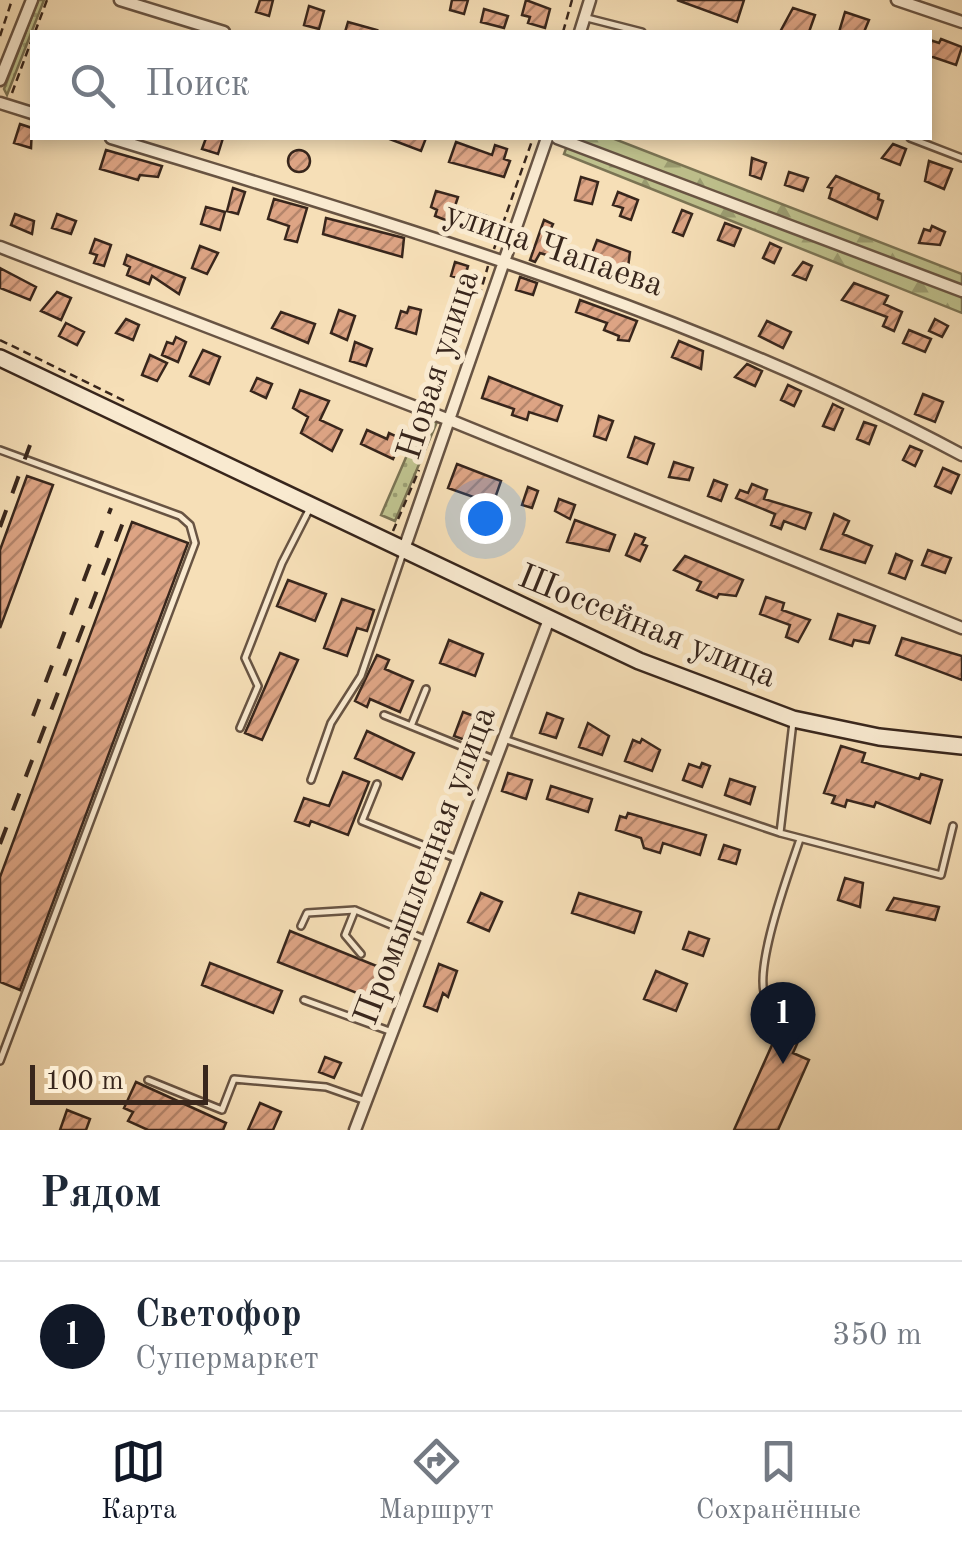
<!DOCTYPE html>
<html lang="ru">
<head>
<meta charset="utf-8">
<style>
	:root { --surface:#fff; --page:#f6f6f7; --text:#1f2937; --muted:#747a83; --line:#e0e1e3; --accent:#111827 }
	body { margin:0; font-family:"Old Standard TT",serif; background:var(--page); color:var(--text) }
	.scale { position:absolute; left:30px; bottom:25px; width:178px; box-sizing:border-box; padding-left:10px; border:5px solid #38261c; border-top:0; font-size:28px; line-height:35px; white-space:nowrap; color:#38261c; -webkit-text-stroke:8px #f9ead0; paint-order:stroke }
	.you { position:absolute; left:485px; top:518px; width:35px; height:35px; margin:-25px; border:8px solid #fff; border-radius:50%; background:#1a73e8; box-shadow:0 0 0 15px #1a73e833 }
	.badge { display:grid; place-items:center; width:65px; height:65px; border-radius:50%; background:var(--accent); color:#fff; font-size:32px; font-weight:700 }
	.pin { position:absolute; translate:-50% -82px; filter:drop-shadow(0 2px 5px #0008) }
	.pin::after { content:''; position:absolute; top:52px; width:35px; height:30px; background:inherit; clip-path:polygon(0 0,100% 0,50% 100%) }
	.list { margin:0; padding:0; list-style:none }
	h2 { display:flex; justify-content:space-between; align-items:center; height:130px; margin:0; padding:0 40px; font-size:42px }
	h2 small { font-size:32px; font-weight:400; color:var(--muted) }
	.list li { display:grid; grid-template-columns:65px 1fr auto; gap:30px; align-items:center; box-sizing:border-box; height:150px; padding:0 40px; border-top:2px solid var(--line) }
	.list b { display:block; font-size:38px; white-space:nowrap }
	.list p { margin:0; font-size:32px; white-space:nowrap; color:var(--muted) }
	.list em { font-size:32px; font-style:normal; color:var(--muted) }
	.icon { flex:none; width:55px; height:55px; fill:none; stroke:currentColor; stroke-width:2; stroke-linecap:round; stroke-linejoin:round }
	.map { position:relative; flex:none; width:962px; height:1130px; overflow:hidden }
	.search { position:absolute; background:var(--surface); box-shadow:0 5px 15px #0003; left:30px; right:30px; top:30px; height:110px; display:flex; align-items:center; gap:25px; box-sizing:border-box; padding:0 35px; border-radius:0px; color:var(--muted); font-size:38px }
	.sheet { height:280px; background:var(--surface) }
	nav { display:flex; justify-content:space-around; align-items:center; box-sizing:border-box; height:140px; border-top:2px solid var(--line); background:var(--surface); font-size:28px; color:var(--muted) }
	nav a { display:grid; justify-items:center; gap:5px }
	nav .on { color:var(--accent) }
	.map>svg:first-child { display:block }
	.grass { fill:url(#grass-dots); stroke:#7b7454; stroke-width:2.5 }
	.forest { fill:url(#forest-firs); stroke:#7b7454; stroke-width:2.5 }
	.building { fill:url(#building-hatch); stroke:#38261c; stroke-width:2.5 }
	.lines { fill:none; stroke-linecap:round; stroke-linejoin:round }
	.lane-casing { stroke:#685443; stroke-width:10 }
	.street-casing { stroke:#685443; stroke-width:15 }
	.secondary-casing { stroke:#38261c; stroke-width:20 }
	.path { stroke:#38261c; stroke-width:2.5; stroke-dasharray:8 5; stroke-linecap:butt }
	.lane { stroke:#f9ead0; stroke-width:5 }
	.street { stroke:#f9ead0; stroke-width:10 }
	.secondary { stroke:#f9ead0; stroke-width:15 }
	.rail { stroke:#38261c; stroke-width:4; stroke-dasharray:18 18; stroke-linecap:butt }
	.labels { text-anchor:middle; dominant-baseline:central; stroke-width:10; stroke-linejoin:round; paint-order:stroke }
	.street-label { font-size:35px; fill:#38261c; stroke:#f9ead0 }
</style>
</head>
<body>
<div class="map">
<svg width="962" height="1130" viewBox="0 0 962 1130">
	<defs>
		<pattern id="grass-dots" width="8" height="8" patternUnits="userSpaceOnUse" patternTransform="scale(2.5)"><rect width="8" height="8" fill="#bec18d"/><path d="M2 2h.1M6 6h.1" fill="none" stroke="#9b9d72" stroke-width="1.8" stroke-linecap="round"/></pattern>
		<pattern id="forest-firs" width="22" height="20" patternUnits="userSpaceOnUse" patternTransform="scale(2.5)"><rect width="22" height="20" fill="#bec18d"/><path d="M5 1l3.5 6h-7zM16 11l3.5 6h-7z" fill="#9b9d72"/></pattern>
		<pattern id="building-hatch" width="6" height="6" patternUnits="userSpaceOnUse" patternTransform="scale(2.5)"><rect width="6" height="6" fill="#dda484"/><path d="M-1 1l2-2M0 6l6-6M5 7l2-2" fill="none" stroke="#b4856b"/></pattern>
	</defs>
	<rect width="100%" height="100%" fill="#f6dfb7"/>
	<filter id="stains"><feTurbulence type="fractalNoise" baseFrequency=".002" numOctaves="4"/><feColorMatrix values="0 0 0 0 .2 0 0 0 0 .09 0 0 0 0 .02 0 0 0 .5 -.17"/></filter>
	<radialGradient id="worn" r=".72"><stop offset=".6" stop-color="#630" stop-opacity="0"/><stop offset="1" stop-color="#630" stop-opacity=".3"/></radialGradient>
	<path class="grass" d="M38 0H44L7 95 4 89Z
		M424 416 437 422 395 521 381 515Z"/>
	<path class="forest" d="M570 138H612L962 274V313L564 154Z"/>
	<path class="building" d="M260 0H273L269 16 256 12Z
		M452 0H468L464 14 450 10Z
		M526 0 550 9 545 28 528 23 530 17 522 15Z
		M677 0H744L737 22Z
		M309 6 324 11 319 29 304 25Z
		M793 8 815 15 809 32H780Z
		M484 9 508 16 504 28 481 22Z
		M845 12 869 20 864 32H839Z
		M348 22 377 30 376 32H345Z
		M941 39 962 47 956 65 930 56V40L939 43Z
		M20 124 32 128 31 148 14 143Z
		M206 138H223L218 154 202 149Z
		M387 138H426L421 151Z
		M456 142 492 155 495 145 507 149 504 159 510 161 504 177 449 162Z
		M893 144 906 149 900 165 882 158Z
		M106 150 162 166 158 177 140 175 138 180 100 169Z
		M288 161a11 11 0 1 1 22 0a11 11 0 1 1-22 0Z
		M752 158 766 163 761 179 750 175Z
		M929 161 952 169 944 189 925 181Z
		M789 172 808 178 803 191 785 185Z
		M836 176 879 194 878 199 883 201 877 219 829 198 832 188 828 187Z
		M581 177 598 182 592 204 575 200Z
		M233 188 245 192 238 214 227 211Z
		M436 191 458 197 455 206 487 216 482 234 435 216 437 210 431 207Z
		M618 192 638 200 631 220 620 216 623 208 613 205Z
		M274 199 307 208 297 242 285 239 289 226 268 219Z
		M206 207 225 212 220 230 201 224Z
		M682 210 692 214 683 236 673 232Z
		M15 214 34 221 32 234 11 225Z
		M57 214 76 221 71 234 52 228Z
		M326 218 404 238 402 257 323 234Z
		M544 220 553 224 545 241 554 244 550 256 540 253 535 262 530 260Z
		M725 223 741 229 734 246 718 240Z
		M932 226 945 232 940 245 919 243 924 229 930 231Z
		M95 239 111 245 104 266 94 263 97 255 90 253Z
		M597 240 630 252 627 275 589 261Z
		M770 243 781 248 774 263 763 258Z
		M200 246 218 253 207 274 192 268Z
		M127 255 185 278 179 294 152 276 149 284 127 275 130 267 124 264Z
		M455 262 468 266 464 280 451 276Z
		M803 262 812 266 806 280 793 275Z
		M0 268 36 287 30 300 0 288Z
		M520 277 537 283 533 295 516 290Z
		M854 283 888 296 884 304 902 312 894 331 883 326 887 317 842 300Z
		M57 292 71 298 61 320 41 311Z
		M580 300 637 321 629 341 618 340 619 336 604 330 607 323 576 312Z
		M409 307 421 310 416 334 396 328 401 311 407 313Z
		M339 310 355 316 347 340 331 333Z
		M281 312 315 324 308 343 272 328Z
		M126 319 139 325 133 340 116 333Z
		M935 319 948 326 942 337 929 331Z
		M767 321 791 332 783 348 759 336Z
		M66 323 84 332 77 345 59 336Z
		M909 330 931 339 925 352 903 343Z
		M176 337 186 342 178 362 162 355 167 342 173 344Z
		M679 341 703 351 701 369 672 357Z
		M355 342 372 349 366 366 350 361Z
		M203 350 220 357 209 384 190 376Z
		M150 355 167 363 157 381 142 375Z
		M747 364 762 371 755 386 735 377Z
		M489 377 562 406 557 421 529 412 527 420 512 415 514 409 482 398Z
		M257 378 272 384 266 398 251 391Z
		M788 385 801 391 794 406 781 400Z
		M300 390 329 401 320 420 342 430 332 451 301 433 308 417 293 408Z
		M923 394 943 402 935 422 915 414Z
		M833 404 843 409 834 430 823 426Z
		M599 416 613 421 606 440 594 436Z
		M864 422 876 426 869 444 857 439Z
		M367 430 387 439 389 433 402 439 393 459 361 444Z
		M635 437 654 444 647 464 628 457Z
		M910 446 922 451 915 466 903 460Z
		M674 462 693 468 689 480 669 477Z
		M457 464 501 481 493 504 448 488Z
		M943 468 959 475 951 493 935 486Z
		M27 476 53 485 0 628V550Z
		M714 480 727 485 721 501 708 496Z
		M752 484 767 490 764 499 811 513 805 529 784 521 781 529 771 525 775 514 736 498 740 490 748 493Z
		M528 487 538 491 532 508 522 505Z
		M559 499 575 505 570 519 555 511Z
		M834 514 849 521 843 534 872 546 865 563 821 549Z
		M575 520 615 535 609 551 567 542Z
		M132 522 188 543 20 990 0 982V877Z
		M635 534 645 538 642 544 647 546 640 561 626 555Z
		M928 550 951 558 945 573 922 565Z
		M896 554 912 561 905 579 889 573Z
		M685 556 743 580 736 596 719 594 717 598 697 590 701 582 674 570Z
		M288 580 326 594 315 621 277 606Z
		M766 597 784 603 782 610 810 620 798 642 786 637 790 625 760 614Z
		M342 599 374 610 367 631 357 628 347 656 324 648Z
		M838 614 875 626 869 643 854 640 852 646 830 639Z
		M902 638 962 656V680L896 655Z
		M449 640 483 654 475 676 440 663Z
		M280 653 298 660 262 740 245 733Z
		M377 655 389 660 385 669 413 681 400 712 370 699 367 707 355 701Z
		M463 712 474 716 465 740 454 736Z
		M547 713 563 719 556 738 540 733Z
		M588 723 609 736 602 755 579 747Z
		M367 731 414 753 402 779 355 758Z
		M642 739 660 750 652 771 625 761 633 740 640 743Z
		M841 746 865 753 862 762 919 779 921 774 942 780 930 823 876 802 874 807 847 800 845 807 832 803 835 796 824 793Z
		M702 763 710 766 702 787 683 780 689 764 700 768Z
		M343 772 369 782 348 835 311 821 309 826 295 821 304 798 329 806Z
		M508 773 532 780 526 799 502 791Z
		M730 779 755 787 750 804 725 795Z
		M551 786 592 799 588 812 547 799Z
		M628 813 706 835 700 855 663 843 660 853 644 848 641 838 616 830 620 816 626 818Z
		M724 845 740 850 736 864 719 859Z
		M845 878 863 883 860 907 838 900Z
		M481 893 502 902 489 931 468 922Z
		M579 893 641 912 634 933 572 913Z
		M894 898 939 907 935 920 887 910Z
		M290 931 384 969 372 999 278 962Z
		M689 932 709 939 703 956 683 949Z
		M210 963 282 991 273 1013 202 985Z
		M439 964 457 971 448 997 443 993 437 1011 424 1006Z
		M656 971 687 984 676 1011 644 999Z
		M787 1031 800 1037 793 1053 809 1060 778 1130H734L776 1036 783 1040Z
		M325 1057 341 1063 334 1078 319 1072Z
		M136 1082 226 1123 223 1130H148L128 1121 133 1112 124 1108Z
		M260 1103 281 1112 273 1130H248Z
		M67 1110 90 1119 86 1130H60Z"/>
	<g class="lines">
		<g class="lane-casing">
			<path id="lane" d="M587 18 642 32
				M910 138 962 158
				M0 450 180 516 190 525 195 543 0 1061
				M384 715 493 759
				M793 722 780 833 941 875 953 826
				M411 726 426 689
				M240 728 258 686 245 658 282 563 310 508
				M504 739 780 833
				M311 780 331 723 361 676 403 553
				M377 784 362 821 455 858
				M355 910 345 935 361 954
				M301 926 307 913 355 910 427 940
				M304 1000 392 1032
				M787 1013C781 1009 771 1005 767 1000 750 975 791 867 800 839
				M148 1080 222 1110 234 1079 326 1087 366 1101"/>
		</g>
		<g class="street-casing">
			<path id="street" d="M120 0 224 32
				M897 0 962 22
				M580 32 590 0
				M0 80 32 0
				M0 103 32 113
				M111 138C401 227 693 311 962 455
				M557 138 962 291
				M0 247 452 421 962 628
				M403 552 547 138
				M355 1130 548 622"/>
		</g>
		<g class="secondary-casing">
			<path id="secondary" d="M0 358 639 661 793 719 879 737 962 746"/>
		</g>
		<path class="path" d="M35 32 47 0
			M563 32 572 0
			M0 36 12 0
			M12 93 32 39
			M494 249 533 138
			M479 297 488 266
			M0 340 125 401
			M393 531 419 470"/>
		<use href="#lane" class="lane"/>
		<use href="#street" class="street"/>
		<use href="#secondary" class="secondary"/>
		<path class="rail" d="M0 527 30 445
			M33 716 111 508
			M0 844 127 512"/>
	</g>
	<g class="labels">
		<g class="street-label">
			<text transform="translate(554 250) rotate(19)">улица Чапаева</text>
			<text transform="translate(439 365) rotate(-72)">Новая улица</text>
			<text transform="translate(647 627) rotate(22)">Шоссейная улица</text>
			<text transform="translate(426 866) rotate(-69)">Промышленная улица</text>
		</g>
	</g>
	<rect width="100%" height="100%" filter="url(#stains)"/>
	<rect width="100%" height="100%" fill="url(#worn)"/>
</svg>
<div class="scale">100 m</div>
<div class="you"></div>
<div class="pin badge" style="left:783px;top:1064px">1</div>
<div class="search"><svg class="icon" aria-label="search" viewBox="0 0 24 24"><circle cx="10" cy="10" r="6"/><path d="M15 15l6 6"/></svg>Поиск</div>
</div>
<section class="sheet">
<h2>Рядом<small></small></h2>
<ul class="list">
<li><span class="badge">1</span><div><b>Светофор</b><p>Супермаркет</p></div><em>350 m</em></li>
</ul>
</section>
<nav>
<a class="on"><svg class="icon" aria-label="map" viewBox="0 0 24 24"><path d="M3 6l6-2 6 2 6-2v14l-6 2-6-2-6 2zM9 4v14M15 6v14"/></svg>Карта</a>
<a><svg class="icon" aria-label="directions" viewBox="0 0 24 24"><path d="M12 3l9 9-9 9-9-9zM9 14v-3h6M13 9l2 2-2 2"/></svg>Маршрут</a>
<a><svg class="icon" aria-label="saved" viewBox="0 0 24 24"><path d="M7 4h10v16l-5-4-5 4z"/></svg>Сохранённые</a>
</nav>
</body>
</html>
